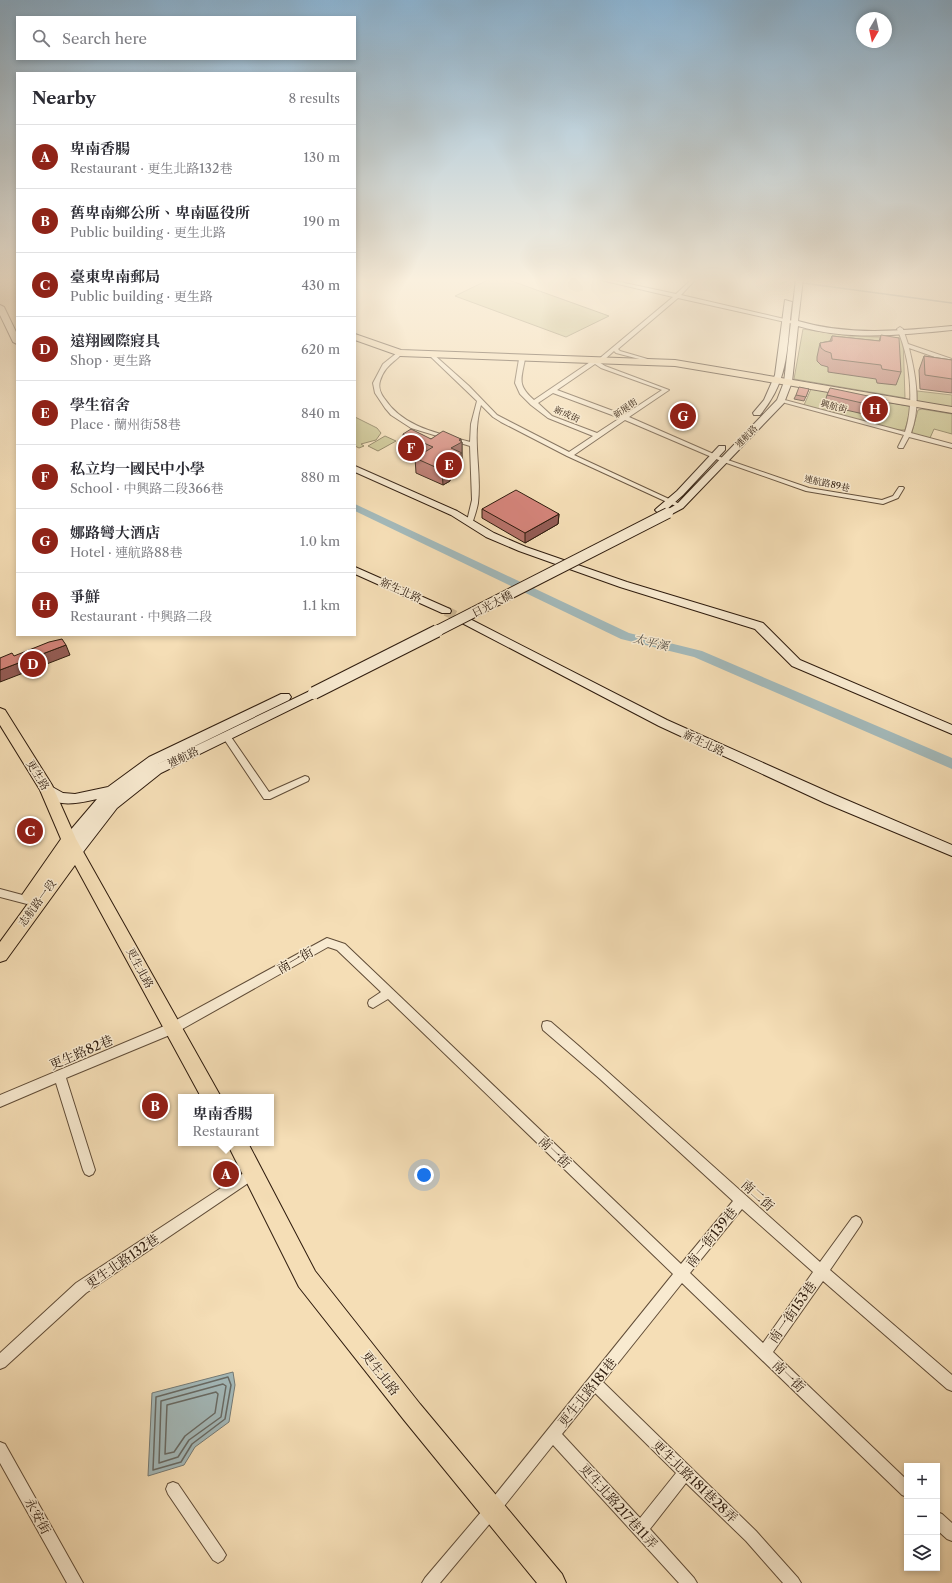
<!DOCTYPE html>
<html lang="en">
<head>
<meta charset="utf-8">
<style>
	:root { --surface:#fff; --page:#f2f2f3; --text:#2b2b33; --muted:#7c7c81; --line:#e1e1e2; --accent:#8f2418 }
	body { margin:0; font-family:"Libre Caslon Text","Noto Serif TC",serif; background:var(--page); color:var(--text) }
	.controls { position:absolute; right:12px; bottom:12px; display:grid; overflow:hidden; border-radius:0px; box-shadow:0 2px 6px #0003 }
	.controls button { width:36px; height:36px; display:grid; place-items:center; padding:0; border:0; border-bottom:1px solid var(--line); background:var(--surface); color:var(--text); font:20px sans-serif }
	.compass { position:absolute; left:856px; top:12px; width:36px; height:36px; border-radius:50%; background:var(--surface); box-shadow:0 2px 6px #0003; rotate:189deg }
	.you { position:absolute; left:424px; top:1175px; width:14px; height:14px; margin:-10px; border:3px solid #fff; border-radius:50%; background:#1a73e8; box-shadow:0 0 0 6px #1a73e833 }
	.badge { display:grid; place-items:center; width:26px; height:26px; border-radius:50%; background:var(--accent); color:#fff; font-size:13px; font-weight:700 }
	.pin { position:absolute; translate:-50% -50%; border:2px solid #fff; box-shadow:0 1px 4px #0006 }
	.popup { position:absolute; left:178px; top:1094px; width:96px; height:52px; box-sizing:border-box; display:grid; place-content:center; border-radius:0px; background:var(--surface); filter:drop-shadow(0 1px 3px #0005); font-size:13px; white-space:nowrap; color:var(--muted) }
	.popup b { font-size:15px; color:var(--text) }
	.popup::after { content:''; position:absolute; left:50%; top:100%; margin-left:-8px; border:8px solid transparent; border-top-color:var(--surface) }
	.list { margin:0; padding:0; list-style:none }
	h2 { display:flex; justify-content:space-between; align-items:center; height:52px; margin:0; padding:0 16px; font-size:17px }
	h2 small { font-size:13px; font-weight:400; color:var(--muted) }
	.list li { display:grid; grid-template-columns:26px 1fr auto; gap:12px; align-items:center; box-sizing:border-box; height:64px; padding:0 16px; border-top:1px solid var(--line) }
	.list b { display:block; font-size:15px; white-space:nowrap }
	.list p { margin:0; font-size:13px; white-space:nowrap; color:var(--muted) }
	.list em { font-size:13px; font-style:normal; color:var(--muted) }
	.icon { flex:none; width:22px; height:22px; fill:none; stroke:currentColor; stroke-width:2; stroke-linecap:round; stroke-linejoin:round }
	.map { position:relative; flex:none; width:952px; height:1583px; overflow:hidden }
	.search { position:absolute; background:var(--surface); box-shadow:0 2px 6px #0003; left:16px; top:16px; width:340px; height:44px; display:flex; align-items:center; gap:10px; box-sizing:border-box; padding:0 14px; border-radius:0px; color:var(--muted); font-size:15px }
	.panel { position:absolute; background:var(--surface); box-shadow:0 2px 6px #0003; left:16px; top:72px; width:340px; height:564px; border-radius:0px }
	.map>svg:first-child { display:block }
	.green { fill:#c4bf88; stroke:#796d4a }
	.water { fill:#a3b9ba; stroke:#747a75 }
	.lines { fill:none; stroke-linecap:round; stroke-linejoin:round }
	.shore { stroke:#686a64; stroke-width:1.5 }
	.stream { stroke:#747a75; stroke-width:1.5 }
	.river { fill:#a3b9ba; fill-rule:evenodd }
	.secondary-tunnel { stroke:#cdb794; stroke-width:10; stroke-dasharray:10 5; stroke-linecap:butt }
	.street-casing { stroke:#604c37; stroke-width:2 }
	.secondary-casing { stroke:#2e1b0d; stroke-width:2 }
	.primary-casing { stroke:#2e1b0d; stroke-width:2 }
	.street { fill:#f8ead0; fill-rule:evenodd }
	.secondary { fill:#f8ead0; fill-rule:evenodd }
	.primary { fill:#f5deb6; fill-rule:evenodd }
	.secondary-bridge-far1-casing { stroke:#2e1b0d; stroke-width:12; stroke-linecap:butt }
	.secondary-bridge-casing { stroke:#2e1b0d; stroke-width:14; stroke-linecap:butt }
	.secondary-bridge-far1 { stroke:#f8ead0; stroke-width:10 }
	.secondary-bridge { stroke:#f8ead0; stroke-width:12 }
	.wall { fill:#b67269; stroke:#2e1b0d }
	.shaded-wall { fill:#945c55; stroke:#2e1b0d }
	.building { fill:#d4847a; stroke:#2e1b0d }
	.labels { text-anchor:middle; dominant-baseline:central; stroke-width:3; stroke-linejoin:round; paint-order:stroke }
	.far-street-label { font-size:9px; fill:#2e1b0d; stroke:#f8ead0 }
	.street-label { font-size:11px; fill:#2e1b0d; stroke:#f8ead0 }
	.water-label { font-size:12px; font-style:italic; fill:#57524a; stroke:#f8ead0 }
	.near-street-label { font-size:13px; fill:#2e1b0d; stroke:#f8ead0 }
</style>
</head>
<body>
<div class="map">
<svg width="952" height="1583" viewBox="0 0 952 1583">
	<rect width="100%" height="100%" fill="#f5deb6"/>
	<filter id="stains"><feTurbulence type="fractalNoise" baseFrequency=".005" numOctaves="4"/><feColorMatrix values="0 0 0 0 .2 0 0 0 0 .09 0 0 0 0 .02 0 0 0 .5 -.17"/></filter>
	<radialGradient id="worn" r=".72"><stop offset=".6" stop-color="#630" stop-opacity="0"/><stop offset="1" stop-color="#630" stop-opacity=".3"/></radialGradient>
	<path class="green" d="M490 279H506L609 316 566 337 455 296Z
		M803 329 850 336 903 338 905 398 794 379Z
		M811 389 909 406 911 408 905 430H896L804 405Z
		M917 391 952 395V408L917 402Z
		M922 409 952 414V434L934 429 930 438 913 434 912 432 918 410Z
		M355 417 377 428 381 433 376 440 361 444 364 446 359 448 355 446Z
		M385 436 396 441 378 451 368 446Z"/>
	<path class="water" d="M233 1372 235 1385 229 1422 195 1447 184 1465 148 1476 152 1393Z"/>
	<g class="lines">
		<path class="shore" d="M228 1377 231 1385 225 1419 192 1444 181 1462 153 1470 156 1397Z
			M223 1384 226 1386 221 1417 189 1440 178 1457 159 1463 161 1401Z
			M216 1392 218 1394 215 1413 185 1436 174 1452 165 1454 167 1405Z"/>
		<path class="stream" d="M766 279 774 280
			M795 282 952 303"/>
		<path class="river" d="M355 504 629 633 702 651 952 758V769L694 657 621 639 355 511Z"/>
		<path class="secondary-tunnel" d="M446 611 464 620"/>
		<g class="street-casing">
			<path id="street" d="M599 279H606L676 294 692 279H696L681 295 797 322 794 324 678 298 618 349 620 351 651 360V362L616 353 614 351 604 360 599 362 605 366 669 390 629 417 725 459 809 488 882 500 893 496 899 487H903L904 488 898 498 883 504 806 491 721 461 625 420 574 455 682 505 683 506 680 508 567 456 501 422 493 417 481 405C471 438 482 470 478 503 477 509 475 515 473 521L472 522H468L467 521 472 500 470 446 411 428 391 415 385 408 375 393 373 383 383 364 398 352 403 353C392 364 385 366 380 381 378 387 381 394 384 398 404 428 438 433 470 442L471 424 477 401 430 356V354L432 353 469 386 497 415 569 452 593 436 548 418 531 405 520 394 515 383 519 359 522 357 525 359C521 380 517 385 534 400L593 360 600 358 673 297 601 280ZM595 364 601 368 662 390 624 415 557 390ZM553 393 620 418 597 433 552 416 538 403Z
				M900 327 903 329 908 344 952 359V363L909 348C916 376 921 406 911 433L952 444V448L909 437 903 448H899L898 447 904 435 778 401 781 399 905 432C915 403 910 356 897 329Z
				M226 733 229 734 269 792 305 776 308 777 309 779 308 781 270 799H264L222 736Z
				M0 889 30 897 32 900 30 903 27 904 0 897Z
				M327 938 345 944 681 1264 733 1201 600 1079 543 1030 542 1026 543 1022 547 1021 551 1022 580 1047 820 1262 852 1218 856 1216 860 1218 862 1222 860 1226 830 1270 952 1375V1391L947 1389 823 1281 773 1352 907 1480V1497L902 1495 682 1283 603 1382 756 1531 798 1578 801 1583H783L746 1541 686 1483 650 1529 694 1578 697 1583H679L553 1445 497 1515 440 1583H422L425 1578 487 1505 673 1274 388 999 373 1008 369 1006 368 1003 369 1000 381 992 337 950 328 947 177 1032 66 1078 95 1170 93 1174 89 1176 85 1174 83 1170 56 1083 0 1107V1095L169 1024ZM742 1209 813 1272 763 1343 690 1273ZM595 1393 676 1473 640 1518 562 1434Z
				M253 1167 257 1169 259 1173 257 1177 86 1293 5 1367 0 1369V1353L76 1283Z
				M0 1442 5 1444 83 1583H67L0 1463Z
				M173 1482 178 1484 223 1550 226 1555 223 1560 218 1563 213 1560 168 1494 166 1489 168 1484Z
				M937 1512 942 1514 952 1523V1541L947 1539 937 1530Z"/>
		</g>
		<g class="secondary-casing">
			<path id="secondary" d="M796 279H803L798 321C849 336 900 331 952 326V330C900 335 848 341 798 326L792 382 784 403 683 508 668 516 665 515 664 511 657 512 655 510 657 508 677 491 719 446H725V450L683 495 665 511 677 504 777 400 784 382Z
				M785 300 792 302C786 346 791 378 760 415H754L753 413 764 400 775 375Z
				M0 305 4 307 17 334V344L13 342 0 315Z
				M355 466 457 511 494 533 526 547 627 582 763 623 800 660 952 725V734L792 666 755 629 620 587 519 551 486 537 451 515 355 472Z
				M355 567 450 609 451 611 450 613H442L355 574Z
				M464 616 667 720 835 795 952 845V856L825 803 659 726 460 622 458 620Z
				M314 689 318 690 320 693 318 696 161 773 117 808 80 856 75 857 70 856 68 852 73 844 69 845 64 844 62 840 97 799C79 803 52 810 41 789L42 786 47 784 63 793 75 794 108 787 149 757 281 694H289L291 697 289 700 156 765Z"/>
		</g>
		<g class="primary-casing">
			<path id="primary" d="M355 334 401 350 675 360 952 407V413L675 366 400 356 355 340Z
				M0 708 5 710 52 785 76 839 221 1097H201L75 865 6 960 0 962V942L29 902 24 900 22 895 61 839 40 790 0 725Z
				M227 1143H248L315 1271 420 1404 562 1574 566 1583H537L404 1420 299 1287Z"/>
		</g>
		<use href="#street" class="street"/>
		<use href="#secondary" class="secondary"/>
		<use href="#primary" class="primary"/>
		<g class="secondary-bridge-far1-casing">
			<path id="secondary-bridge-far1" d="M435 632 668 513"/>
		</g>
		<g class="secondary-bridge-casing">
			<path id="secondary-bridge" d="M314 693 437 631"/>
		</g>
		<use href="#secondary-bridge-far1" class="secondary-bridge-far1"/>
		<use href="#secondary-bridge" class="secondary-bridge"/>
	</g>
	<path class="wall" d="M881 335 901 372 896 385 877 383 876 379 828 372V367L821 365 817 361V357L820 343 830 341 832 336 879 341Z
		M924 356 952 360V393L920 389 919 370Z
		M809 389 804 401 794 399 796 395Z
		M827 395 887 400 881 418 824 405Z
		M403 434 431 439H461V441L462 442V468L450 474V481L443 485 416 473 415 458 420 455 404 448Z
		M482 509 559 514 558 524 525 543 482 518Z"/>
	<path class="shaded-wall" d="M461 439V442H462V468L450 474V481L443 485 442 470 443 463 451 448Z
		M559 514 558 524 525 543V533Z
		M66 645 70 655 0 682V670Z"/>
	<path class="building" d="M881 335 899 338 901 372 882 369 881 365 832 359 831 353 825 351 821 348 820 343 832 341V336L880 341Z
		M924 356 952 360V379L925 375Z
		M799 387 809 389 806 397 796 395Z
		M830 388 887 400 884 408 827 395Z
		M411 429 431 439 443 431 461 439 459 440 462 442 451 448 462 453 443 463 450 466 442 470 415 458 433 447 403 434Z
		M516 490 559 514 525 533 482 509Z
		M62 639 66 645 0 670V658L12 653 14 656 49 642Z"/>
	<linearGradient id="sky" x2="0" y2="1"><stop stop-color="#8cb6d6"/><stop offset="0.56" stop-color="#faf0de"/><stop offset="1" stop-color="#faf0de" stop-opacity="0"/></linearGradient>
	<rect width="952" height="500" fill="url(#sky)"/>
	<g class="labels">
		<g class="far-street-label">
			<text transform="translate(834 406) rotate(15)">興航街</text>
			<text transform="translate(625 408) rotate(-35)">新展街</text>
			<text transform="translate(567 414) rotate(24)">新成街</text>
			<text transform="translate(746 436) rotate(-46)">連航路</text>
			<text transform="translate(827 483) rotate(12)">連航路89巷</text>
		</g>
		<g class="street-label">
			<text transform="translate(401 590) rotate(24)">新生北路</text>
			<text transform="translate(492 604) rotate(-27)">日光大橋</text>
			<text transform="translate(704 743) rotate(25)">新生北路</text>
			<text transform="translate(183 757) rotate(-26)">連航路</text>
			<text transform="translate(38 775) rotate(59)">更生路</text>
			<text transform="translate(37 903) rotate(-54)">志航路一段</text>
			<text transform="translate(140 968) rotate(62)">更生北路</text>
		</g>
		<g class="water-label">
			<text transform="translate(651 642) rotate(14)">太平溪</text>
		</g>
		<g class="near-street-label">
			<text transform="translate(295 960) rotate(-30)">南一街</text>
			<text transform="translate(81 1052) rotate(-23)">更生路82巷</text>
			<text transform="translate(555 1152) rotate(44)">南一街</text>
			<text transform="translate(758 1195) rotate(42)">南二街</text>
			<text transform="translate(711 1237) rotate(-51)">南一街139巷</text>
			<text transform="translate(122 1261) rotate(-34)">更生北路132巷</text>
			<text transform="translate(792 1312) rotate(-55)">南一街153巷</text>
			<text transform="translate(381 1373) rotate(52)">更生北路</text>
			<text transform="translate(789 1376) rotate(44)">南一街</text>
			<text transform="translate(587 1392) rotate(-51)">更生北路181巷</text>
			<text transform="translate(695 1481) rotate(44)">更生北路181巷28弄</text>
			<text transform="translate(619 1506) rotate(48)">更生北路217巷11弄</text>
			<text transform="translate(38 1516) rotate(61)">永安街</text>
		</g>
	</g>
	<rect width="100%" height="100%" filter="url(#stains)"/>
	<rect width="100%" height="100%" fill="url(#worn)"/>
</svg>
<div class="controls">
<button>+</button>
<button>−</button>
<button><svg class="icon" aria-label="layers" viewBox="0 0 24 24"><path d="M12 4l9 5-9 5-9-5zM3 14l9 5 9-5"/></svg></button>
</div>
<svg class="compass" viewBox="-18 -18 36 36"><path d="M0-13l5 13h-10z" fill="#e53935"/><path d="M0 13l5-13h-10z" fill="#7c7c81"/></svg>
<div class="you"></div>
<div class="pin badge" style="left:226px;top:1174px">A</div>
<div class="popup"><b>卑南香腸</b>Restaurant</div>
<div class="pin badge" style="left:155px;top:1106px">B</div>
<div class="pin badge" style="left:30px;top:831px">C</div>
<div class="pin badge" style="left:33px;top:664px">D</div>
<div class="pin badge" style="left:449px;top:465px">E</div>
<div class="pin badge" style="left:411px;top:448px">F</div>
<div class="pin badge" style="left:683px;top:416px">G</div>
<div class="pin badge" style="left:875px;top:409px">H</div>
<div class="search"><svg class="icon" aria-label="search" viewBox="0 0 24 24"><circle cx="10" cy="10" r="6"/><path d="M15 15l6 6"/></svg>Search here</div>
<section class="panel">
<h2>Nearby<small>8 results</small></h2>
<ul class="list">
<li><span class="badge">A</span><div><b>卑南香腸</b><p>Restaurant · 更生北路132巷</p></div><em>130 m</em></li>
<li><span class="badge">B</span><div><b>舊卑南鄉公所、卑南區役所</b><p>Public building · 更生北路</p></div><em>190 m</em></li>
<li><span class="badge">C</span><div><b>臺東卑南郵局</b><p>Public building · 更生路</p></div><em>430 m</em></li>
<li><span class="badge">D</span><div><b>遠翔國際寢具</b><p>Shop · 更生路</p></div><em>620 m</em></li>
<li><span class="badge">E</span><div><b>學生宿舍</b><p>Place · 蘭州街58巷</p></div><em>840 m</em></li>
<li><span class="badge">F</span><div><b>私立均一國民中小學</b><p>School · 中興路二段366巷</p></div><em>880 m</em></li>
<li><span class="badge">G</span><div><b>娜路彎大酒店</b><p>Hotel · 連航路88巷</p></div><em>1.0 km</em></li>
<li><span class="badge">H</span><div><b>爭鮮</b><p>Restaurant · 中興路二段</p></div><em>1.1 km</em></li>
</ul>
</section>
</div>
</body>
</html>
